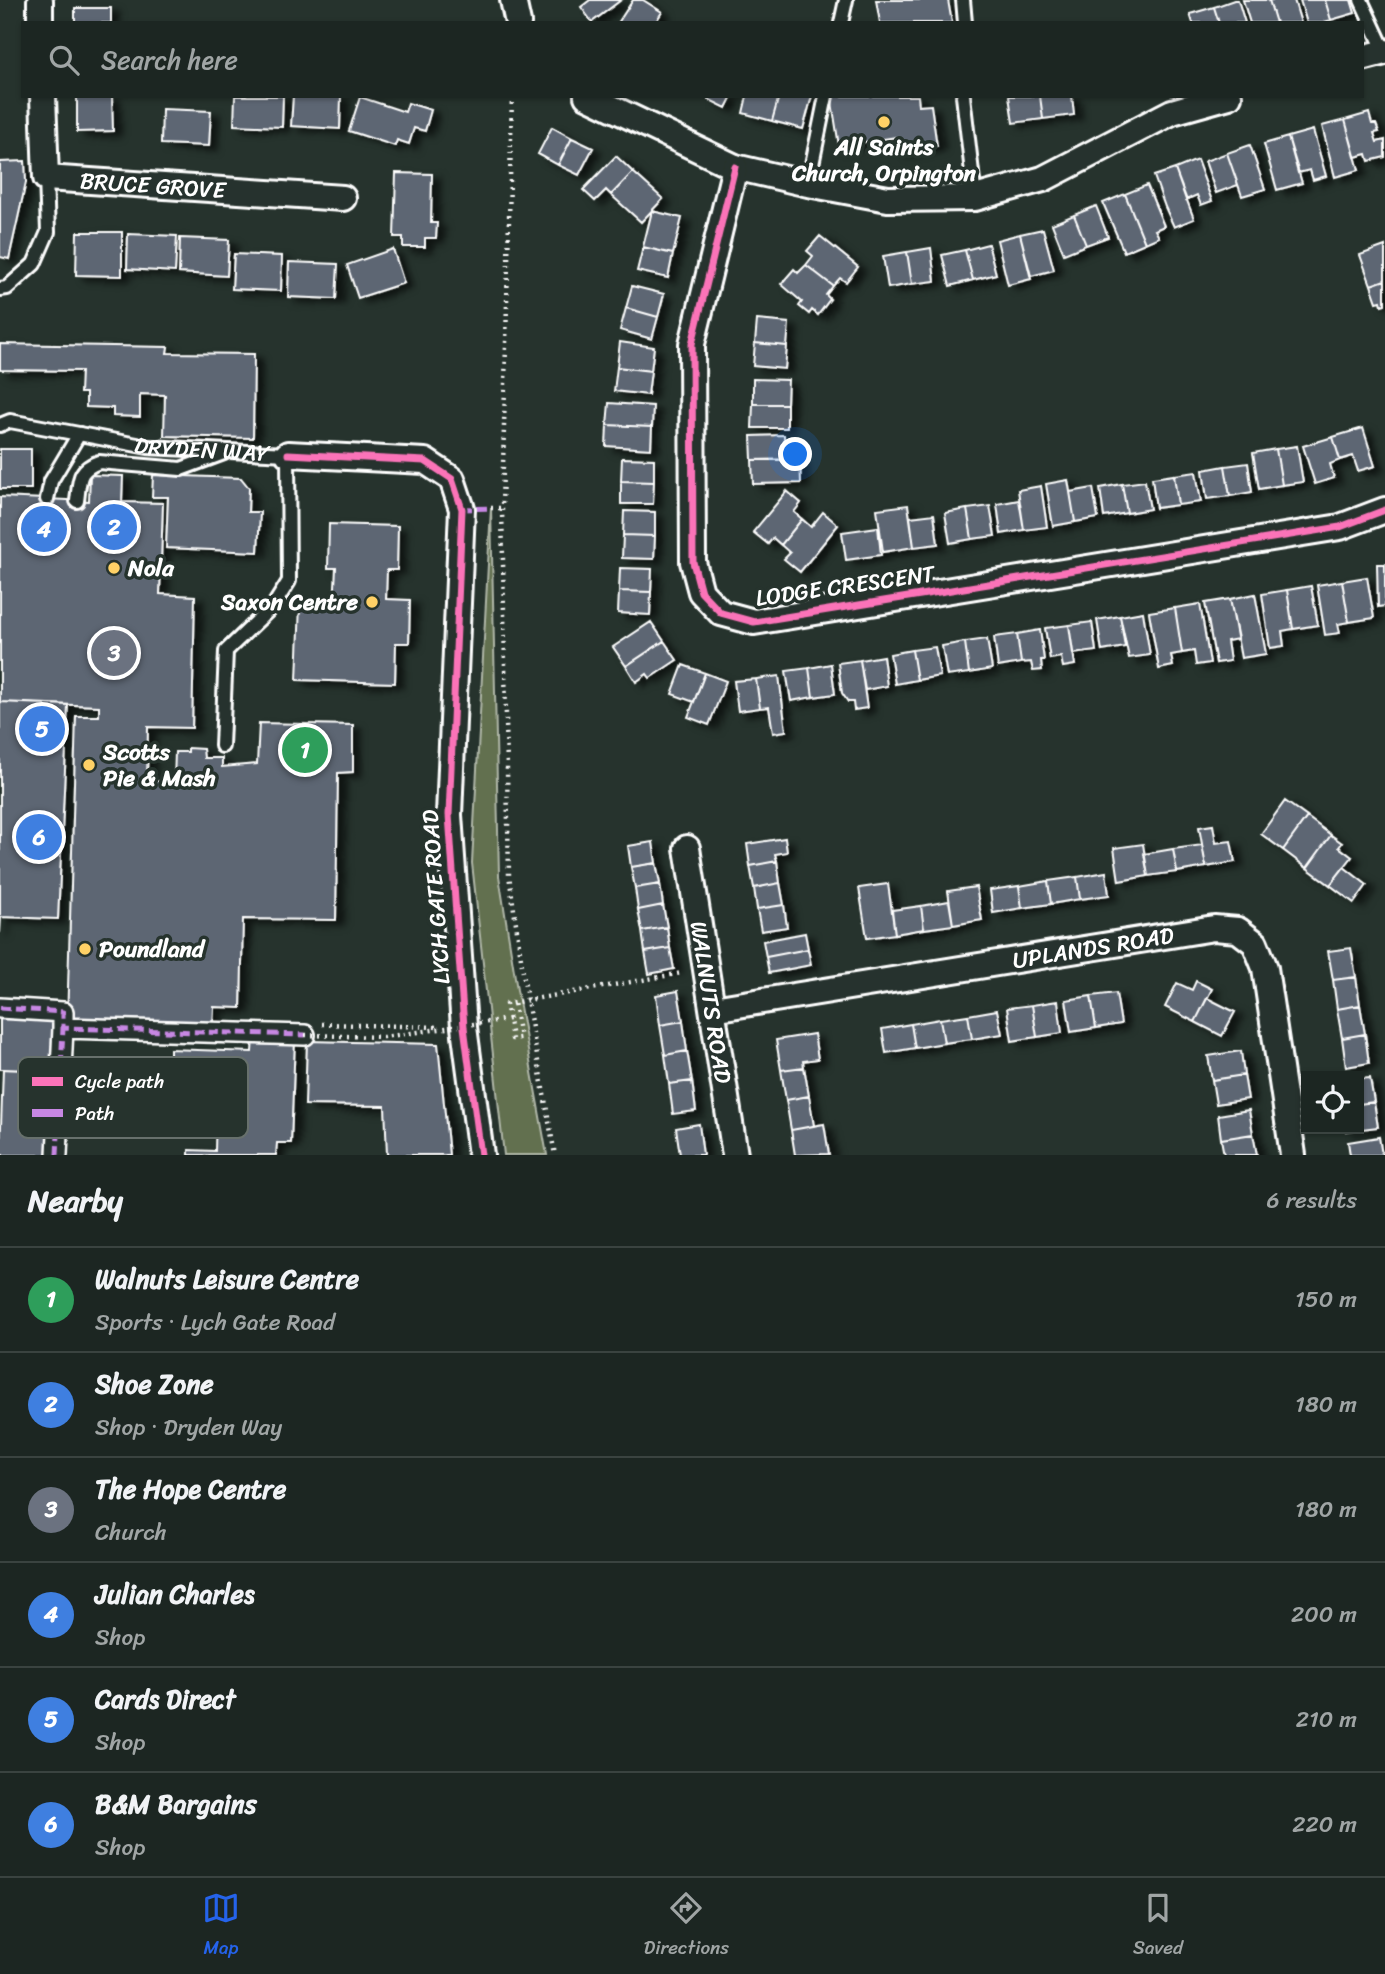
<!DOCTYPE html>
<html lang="en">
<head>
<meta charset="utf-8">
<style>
	:root { --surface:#1c2622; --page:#29322f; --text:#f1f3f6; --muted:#a0a5a5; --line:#3a4340; --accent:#2563eb }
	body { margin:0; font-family:Sriracha,sans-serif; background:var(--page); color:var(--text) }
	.controls { position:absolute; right:21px; bottom:21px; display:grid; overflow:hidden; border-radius:0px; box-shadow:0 2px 5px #0004 }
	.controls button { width:63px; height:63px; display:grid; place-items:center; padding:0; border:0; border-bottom:2px solid var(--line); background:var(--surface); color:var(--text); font:35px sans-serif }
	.you { position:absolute; left:796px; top:455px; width:24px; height:24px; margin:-18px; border:5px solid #fff; border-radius:50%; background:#1a73e8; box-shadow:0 0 0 10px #1a73e833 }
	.badge { display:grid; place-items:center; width:46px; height:46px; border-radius:50%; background:var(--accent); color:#fff; font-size:23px; font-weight:700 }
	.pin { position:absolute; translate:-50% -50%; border:4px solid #fff; box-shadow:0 2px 7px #0006 }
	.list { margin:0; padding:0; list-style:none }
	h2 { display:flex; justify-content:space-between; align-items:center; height:91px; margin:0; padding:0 28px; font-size:30px }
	h2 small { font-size:23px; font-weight:400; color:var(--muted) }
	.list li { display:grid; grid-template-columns:46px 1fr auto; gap:21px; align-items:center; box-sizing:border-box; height:105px; padding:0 28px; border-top:2px solid var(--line) }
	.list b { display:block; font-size:26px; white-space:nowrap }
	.list p { margin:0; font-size:23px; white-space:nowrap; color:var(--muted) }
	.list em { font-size:23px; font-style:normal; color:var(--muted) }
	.icon { flex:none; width:38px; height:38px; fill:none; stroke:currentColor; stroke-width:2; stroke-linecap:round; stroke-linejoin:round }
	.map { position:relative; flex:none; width:1385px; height:1155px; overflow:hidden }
	.search { position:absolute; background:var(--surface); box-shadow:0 2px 5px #0004; left:21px; right:21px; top:21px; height:77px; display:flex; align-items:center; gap:18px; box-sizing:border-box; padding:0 24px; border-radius:0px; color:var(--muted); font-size:26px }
	.sheet { height:721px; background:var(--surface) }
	nav { display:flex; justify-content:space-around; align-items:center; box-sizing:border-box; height:98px; border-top:2px solid var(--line); background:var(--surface); font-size:19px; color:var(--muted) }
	nav a { display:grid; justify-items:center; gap:4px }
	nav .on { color:var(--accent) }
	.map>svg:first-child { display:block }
	.green { fill:#626f50; stroke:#b0b7a8; stroke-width:2 }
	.building { fill:#5d6673; stroke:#fff; stroke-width:2; filter:url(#shadow) }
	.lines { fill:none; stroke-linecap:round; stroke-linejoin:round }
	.service-casing { stroke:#fff; stroke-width:18 }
	.pedestrian-casing { stroke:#fff; stroke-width:24 }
	.minor-casing { stroke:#fff; stroke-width:30 }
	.path { stroke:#fff; stroke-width:4.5; stroke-dasharray:2 5; stroke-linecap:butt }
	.service { stroke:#26332d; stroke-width:12 }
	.pedestrian { stroke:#26332d; stroke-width:19 }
	.minor { stroke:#26332d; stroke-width:24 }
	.path-bridge { stroke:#fff; stroke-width:4.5; stroke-dasharray:2 5; stroke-linecap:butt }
	.quiet { stroke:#c787e3; stroke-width:5; stroke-dasharray:10 5; stroke-linecap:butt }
	.cycleway-casing { stroke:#26332d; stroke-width:11 }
	.cycleway { stroke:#fb73b8; stroke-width:7 }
	.poi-dot { fill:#ffd166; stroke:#26332d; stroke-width:2.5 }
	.labels { text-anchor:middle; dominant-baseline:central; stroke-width:7; stroke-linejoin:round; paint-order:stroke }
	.poi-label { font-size:23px; font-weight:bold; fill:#fff; stroke:#26332d; text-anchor:start }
	.street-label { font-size:23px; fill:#fff; stroke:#26332d }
	.key { fill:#26332d; stroke:#67706c; stroke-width:2 }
	.key-label { font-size:19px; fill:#fff }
</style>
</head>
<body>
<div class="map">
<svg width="1385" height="1155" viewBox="0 0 1385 1155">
	<defs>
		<filter id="shadow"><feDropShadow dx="8" dy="4.5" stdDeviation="3.5" flood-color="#0009"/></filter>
	</defs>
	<rect width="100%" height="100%" fill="#26332d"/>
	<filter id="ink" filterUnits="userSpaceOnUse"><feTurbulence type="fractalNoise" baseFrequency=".0143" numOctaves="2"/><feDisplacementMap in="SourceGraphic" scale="14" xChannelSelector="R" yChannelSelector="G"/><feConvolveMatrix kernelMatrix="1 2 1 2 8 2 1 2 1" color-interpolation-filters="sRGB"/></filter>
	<g filter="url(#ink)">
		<path class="green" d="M491 508 499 876 517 990 547 1155H504L472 863Z"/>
		<path class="building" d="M590 0H621L592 22 581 7Z
			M633 0H643L662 12 655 23H618Z
			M876 0H948L952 23H880Z
			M1234 0H1238L1245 23H1219L1214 7Z
			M1243 0H1269L1276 23H1250Z
			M1269 0H1294L1301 23H1276Z
			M1300 0H1325L1331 20 1321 23H1307Z
			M1325 0H1351L1355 13 1331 20Z
			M1214 7 1219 23H1193L1190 14Z
			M75 8H111V23H75Z
			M77 96H112L113 131 77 132Z
			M235 96H283L282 127 234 125Z
			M293 96H341L340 129 291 126Z
			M710 96H732L726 108 708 99Z
			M747 96H779L772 121 743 113Z
			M779 96H812L803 129 772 121Z
			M831 96H918L919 106 931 105 937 146 899 152 897 137 839 146Z
			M1009 96H1040L1043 119 1013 123Z
			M1040 96H1072L1074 115 1043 119Z
			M360 97 405 112 408 103 431 110 425 131 414 128 409 144 397 140 395 146 349 131Z
			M162 109 211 111 209 146 161 144Z
			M1369 113 1372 124H1376L1379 132 1374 133 1377 142 1385 140V157L1369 161 1367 154 1355 157 1345 120Z
			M1345 120 1359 170 1335 177 1322 126Z
			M552 127 572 138 558 165 538 154Z
			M1313 130 1326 176 1313 180 1310 170 1298 173 1288 137Z
			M1288 137 1302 183 1277 190 1264 144Z
			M572 138 593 148 579 175 558 165Z
			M1250 145 1265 189 1242 196 1227 153Z
			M1227 153 1238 185 1216 193 1205 161Z
			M616 156 633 172 611 195 606 190 595 201 583 190Z
			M1197 160 1212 201 1201 205 1197 195 1186 200 1175 169Z
			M25 161 26 182 9 259 0 257V162Z
			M1175 169 1194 219 1174 227 1165 207 1154 176Z
			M633 172 663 199 641 222 611 195Z
			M396 173 432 174 431 223H437L436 238H425V247H403V237H394Z
			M1147 185 1164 226 1155 230 1159 237 1145 243 1125 194Z
			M1125 194 1145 243 1124 252 1103 203Z
			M1096 206 1108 237 1086 245 1074 215Z
			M652 211 682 218 673 254 643 247Z
			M1074 215 1086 245 1064 254 1052 224Z
			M1043 229 1054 270 1031 276 1020 234Z
			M77 232H122V276L76 275Z
			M128 234 177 236 175 272 127 269Z
			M1020 234 1031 279 1008 285 997 240Z
			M820 236 858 267 846 282 840 278 833 286 806 265 813 256 807 251Z
			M180 238 229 240 227 276 179 273Z
			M988 244 996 274 973 280 965 250Z
			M1385 246V280L1371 285 1360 255Z
			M643 247 673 254 668 278 637 271Z
			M931 248 935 281 912 284 907 252Z
			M393 249 404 283 358 298 347 265Z
			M965 250 973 280 950 286 942 255Z
			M907 252 912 284 888 288 883 256Z
			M234 254 282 256 281 291 232 289Z
			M289 262 338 264 336 299 288 297Z
			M806 265 833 286 826 295 830 299 818 315 812 310 809 314 799 306 802 302 781 284 794 269 798 273Z
			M1385 280V304L1382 305 1381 301 1377 302 1371 285Z
			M632 286 664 294 658 317 626 308Z
			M626 308 658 317 652 339 620 330Z
			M757 320 789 323 787 346 755 343Z
			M620 342 654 347 651 371 617 367Z
			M755 343 787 346 785 369 753 366Z
			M0 344 168 347 167 353 254 354 253 438 164 436 165 395 140 394V417L113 416V408L86 407V393H80L81 371 0 370Z
			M617 367 651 371 648 395 614 391Z
			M753 379 788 380 787 404H753Z
			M609 403 653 406 652 427 607 425Z
			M753 404H787V428H752Z
			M607 425 652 427 651 449 606 446Z
			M1363 428 1375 466 1358 471 1353 456 1340 460 1333 437Z
			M784 435 785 460H752L751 436Z
			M1333 437 1340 460 1330 464 1334 478 1315 484 1303 446Z
			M1297 446 1303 482 1282 485 1276 449Z
			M0 449H31V489H0Z
			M1276 449 1282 485 1259 489 1253 453Z
			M622 458 654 459V482L621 481Z
			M800 459 801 483 753 484 752 460Z
			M1248 463 1252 492 1230 496 1225 466Z
			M1225 466 1230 496 1207 499 1203 470Z
			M1196 472 1201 502 1178 505 1174 475Z
			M90 475 123 476 122 502 163 503 160 594 195 596 192 728 148 727 147 781H174L175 752H188V748L203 749 204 758H222V767L257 764 259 723 353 725V772L338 773 336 920 243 919 241 1008 214 1007 213 1027 67 1022 76 716H99V706L0 702V497L89 501Z
			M153 475 241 478 249 488 248 512H260L258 552 166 548 168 497H152Z
			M1174 475 1178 505 1156 508 1152 478Z
			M1068 480 1075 522 1053 526 1046 484Z
			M621 481 654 482 653 504H621Z
			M1145 481 1150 509 1127 513 1122 484Z
			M1122 484 1127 513 1104 517 1100 488Z
			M1041 486 1047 527 1024 530 1018 490Z
			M1093 488 1098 518 1075 522 1070 492Z
			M787 491 801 503 794 512 802 519 781 545 773 538 768 544 753 532Z
			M1019 500 1024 530 1001 534 997 504Z
			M908 505 914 547 883 552 877 509Z
			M990 506 995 536 972 539 967 509Z
			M967 509 972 539 950 543 945 513Z
			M624 511 655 512V536L623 535Z
			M823 512 838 525 800 572 784 559 790 553 781 545 802 519 811 527Z
			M934 514 938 544 914 547 910 517Z
			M329 524 398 526 397 570H387L386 599 410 600 409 643H396L395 683 297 680 300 604 334 605 336 568H328Z
			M878 527 881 555 846 560 842 532Z
			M623 535 655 536 654 559 622 558Z
			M1377 564H1385V606L1378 607Z
			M620 568 652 569 651 592 619 591Z
			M1367 577 1374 618 1349 622 1342 581Z
			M1342 581 1349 622 1338 624 1340 633 1325 635 1317 585Z
			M1311 586 1318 625 1293 629 1287 590Z
			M1287 590 1293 629 1282 631 1284 646 1270 648 1262 594Z
			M619 591 651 592 650 615 618 613Z
			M1255 594 1266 654 1241 658 1230 599Z
			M1230 599 1238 639 1227 641 1230 661 1216 663 1205 603Z
			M1200 604 1210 663 1196 665 1194 651 1182 653 1175 608Z
			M1175 608 1182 653 1171 655 1173 666 1159 669 1149 612Z
			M1143 612 1150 655 1129 658 1120 616Z
			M1120 616 1125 647 1102 651 1097 620Z
			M651 622 664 641 626 666 613 647Z
			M1092 622 1096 651 1073 654 1069 625Z
			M1069 625 1075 665 1063 667 1061 657 1050 659 1045 628Z
			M1040 630 1044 660H1041L1042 670 1033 671 1031 662 1021 663 1017 634Z
			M1017 634 1021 663 998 667 994 637Z
			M987 639 992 669 969 673 965 642Z
			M664 641 677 660 650 678 647 674 636 682 626 666Z
			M965 642 969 673 947 676 942 646Z
			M935 647 940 676 917 680 912 650Z
			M912 650 917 680 895 684 890 654Z
			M883 656 887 686 865 690 860 660Z
			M860 660 867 708 854 710 853 702H848L842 693 838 663Z
			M831 664 835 694 813 697 809 668Z
			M683 665 705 673 694 702 672 694Z
			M809 668 813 697 791 701 786 671Z
			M705 673 726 681 709 725 688 717Z
			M779 676 786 731 773 733 769 707 760 708 756 679Z
			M756 679 760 708 738 711 734 681Z
			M0 702 68 705 58 919 1 917 0 933Z
			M1285 801 1307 817 1283 850 1261 834Z
			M1307 817 1331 835 1307 868 1283 850Z
			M1213 825 1216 843 1231 841 1235 862 1206 867 1199 827Z
			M1331 835 1342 843 1339 847 1352 857 1330 885 1307 868Z
			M785 838 787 852 775 854 777 861 750 866 747 844Z
			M653 842 656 863 631 867 628 846Z
			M1143 844 1148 876 1119 881 1114 848Z
			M1202 845 1206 867 1177 872 1173 849Z
			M1173 849 1177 872 1148 876 1144 854Z
			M777 861 780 883 754 888 750 866Z
			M656 863 660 884 635 888 631 867Z
			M1344 867 1367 885 1354 903 1330 885Z
			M1106 872 1109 895 1080 899 1077 877Z
			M1077 877 1080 899 1051 904 1048 881Z
			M1048 881 1051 904 1022 908 1019 886Z
			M780 883 784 905 757 909 754 888Z
			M660 884 663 905 638 910 635 888Z
			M888 884 895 934 867 938 859 888Z
			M1019 886 1022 908 993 913 990 890Z
			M976 887 982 920 953 925 948 891Z
			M949 901 953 925 924 929 921 906Z
			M663 905 667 927 642 931 638 910Z
			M784 905 787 927 761 931 757 909Z
			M921 906 924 929 895 934 892 910Z
			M667 927 670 948 645 952 642 931Z
			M805 933 808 949 766 957 763 941Z
			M670 948 674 969 649 974 645 952Z
			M1351 948 1356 977 1333 980 1328 951Z
			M808 949 811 965 769 973 766 957Z
			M1356 977 1360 1005 1337 1009 1333 980Z
			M1196 981 1212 989 1195 1022 1165 1007 1177 983 1192 990Z
			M678 991 683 1021 660 1025 656 995Z
			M1116 993 1121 1024 1096 1028 1091 996Z
			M1091 996 1096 1028 1071 1032 1066 1000Z
			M1207 998 1235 1012 1222 1036 1195 1022Z
			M1058 1001 1062 1033 1037 1037 1032 1005Z
			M1032 1005 1037 1037 1012 1041 1007 1008Z
			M1360 1005 1365 1034 1342 1038 1337 1009Z
			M997 1010 1002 1034 972 1039 968 1015Z
			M968 1015 972 1039 944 1043 940 1019Z
			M0 1019 55 1020 52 1071 0 1069Z
			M940 1019 944 1043 915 1048 911 1024Z
			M683 1021 687 1051 665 1055 660 1025Z
			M911 1024 915 1048 886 1053 882 1029Z
			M814 1034 818 1059 803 1061 804 1067 781 1070 776 1040Z
			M1365 1034 1369 1063 1346 1067 1342 1038Z
			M253 1038 295 1039 291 1143H277L276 1155H189V1150L215 1151 216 1111H194L195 1079H170V1049L252 1052Z
			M307 1041 438 1044 449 1155H387L385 1106 305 1105Z
			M687 1051 692 1081 669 1084 665 1055Z
			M1241 1051 1244 1075 1212 1080 1208 1056Z
			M804 1067 809 1096 786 1100 781 1070Z
			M3 1069 52 1071 49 1155H0Z
			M1244 1075 1248 1099 1216 1104 1212 1080Z
			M1370 1078 1374 1102 1359 1104V1079Z
			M692 1081 696 1111 673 1114 669 1084Z
			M809 1096 814 1126 791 1130 786 1100Z
			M1374 1102 1378 1127 1346 1131V1129H1359V1104Z
			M1249 1110 1253 1134 1221 1139 1218 1115Z
			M699 1124 703 1155H680L676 1128Z
			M824 1124 829 1154 795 1155 791 1130Z
			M1253 1134 1257 1155H1224L1221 1139Z
			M1379 1137 1382 1155H1350L1348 1142Z"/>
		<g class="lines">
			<g class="service-casing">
				<g id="service">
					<path d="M963 0 965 23"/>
					<path d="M1361 0 1385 52"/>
					<path d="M841 23 846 0"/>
					<path d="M963 96 975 198"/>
					<path d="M808 184 826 96"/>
					<path d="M0 289 7 288 34 264 48 232 46 178"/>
					<path id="s1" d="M0 425 10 421 148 447 288 454 289 581 274 605 226 651 222 746"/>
					<path d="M47 499 51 481 79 434"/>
					<path d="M77 501C80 480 77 470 99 462L181 469 224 453"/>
				</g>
			</g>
			<g class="pedestrian-casing">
				<path id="pedestrian" d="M0 1008 63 1012V1028L305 1035
					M57 1155 63 1028"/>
			</g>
			<g class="minor-casing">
				<g id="minor">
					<path d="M40 0V23"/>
					<path d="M513 0 518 23"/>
					<path d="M1362 58 1385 52"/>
					<path id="s2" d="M43 96 46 178 343 198"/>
					<path d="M587 96 735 167 808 184 888 199 975 198 1043 179 1172 112 1229 96"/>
					<path d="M735 167 692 344 693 562 701 592 721 613 754 622 1340 527 1385 510"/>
					<path d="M288 454 425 461 452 479 462 509 449 815 464 1027 481 1155"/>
					<path id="s3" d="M687 848 735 1155"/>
					<path id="s4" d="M713 1009 1214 928 1238 930 1255 943 1265 968 1293 1155"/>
				</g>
			</g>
			<path class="path" d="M512 96 502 508 509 875 527 1000 555 1155
				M491 508H502
				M509 1019 506 1004 682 973
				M322 1024 439 1027"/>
			<use href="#service" class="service"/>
			<use href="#pedestrian" class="pedestrian"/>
			<use href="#minor" class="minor"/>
			<path class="path-bridge" d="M305 1035 383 1037 509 1019 512 1039 520 1038 514 1002"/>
			<path class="quiet" d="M462 509 491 508
				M0 1008 63 1012V1028L305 1035
				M57 1155 63 1028"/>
			<g class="cycleway-casing">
				<path id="cycleway" d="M735 167 692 344 693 562 701 592 721 613 754 622 1340 527 1385 510
					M288 454 425 461 452 479 462 509 449 815 464 1027 481 1155"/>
			</g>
			<use href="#cycleway" class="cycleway"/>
		</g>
	</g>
	<g class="poi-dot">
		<circle cx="884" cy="122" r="7"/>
		<circle cx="114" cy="568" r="7"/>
		<circle cx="372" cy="602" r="7"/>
		<circle cx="89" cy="765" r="7"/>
		<circle cx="85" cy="949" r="7"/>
	</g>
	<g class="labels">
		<g class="poi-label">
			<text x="884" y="147" text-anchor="middle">All Saints<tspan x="884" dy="26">Church, Orpington</tspan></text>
			<text x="128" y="568">Nola</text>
			<text x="358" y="602" text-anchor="end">Saxon Centre</text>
			<text x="103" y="752">Scotts<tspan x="103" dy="26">Pie &amp; Mash</tspan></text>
			<text x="99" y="949">Poundland</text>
		</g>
		<g class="street-label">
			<text stroke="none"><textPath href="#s2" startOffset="189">BRUCE GROVE</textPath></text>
			<text stroke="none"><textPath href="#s1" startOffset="205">DRYDEN WAY</textPath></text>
			<text transform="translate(845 586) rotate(-8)">LODGE CRESCENT</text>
			<text transform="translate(436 897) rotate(-94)">LYCH GATE ROAD</text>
			<text stroke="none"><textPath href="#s4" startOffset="385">UPLANDS ROAD</textPath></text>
			<text stroke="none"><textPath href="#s3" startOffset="156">WALNUTS ROAD</textPath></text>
		</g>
	</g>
	<rect x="18" y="1057" width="230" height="81" rx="10" class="key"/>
	<rect x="32" y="1077" width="31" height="9" fill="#fb73b8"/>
	<rect x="32" y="1109" width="31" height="8" fill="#c787e3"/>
	<g class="key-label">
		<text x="75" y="1088">Cycle path</text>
		<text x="75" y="1120">Path</text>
	</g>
</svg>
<div class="controls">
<button><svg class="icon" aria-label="locate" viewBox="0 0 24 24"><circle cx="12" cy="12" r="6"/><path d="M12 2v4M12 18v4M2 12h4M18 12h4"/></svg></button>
</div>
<div class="you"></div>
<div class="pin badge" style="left:305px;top:750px;background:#2e9e5b">1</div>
<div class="pin badge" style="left:114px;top:527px;background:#3f7fe0">2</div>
<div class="pin badge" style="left:114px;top:653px;background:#6b7280">3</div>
<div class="pin badge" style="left:44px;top:529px;background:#3f7fe0">4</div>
<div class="pin badge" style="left:42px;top:729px;background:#3f7fe0">5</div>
<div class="pin badge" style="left:39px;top:837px;background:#3f7fe0">6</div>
<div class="search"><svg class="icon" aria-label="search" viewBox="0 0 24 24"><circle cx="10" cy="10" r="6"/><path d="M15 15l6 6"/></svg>Search here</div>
</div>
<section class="sheet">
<h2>Nearby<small>6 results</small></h2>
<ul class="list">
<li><span class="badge" style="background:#2e9e5b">1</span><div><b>Walnuts Leisure Centre</b><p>Sports · Lych Gate Road</p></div><em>150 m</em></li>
<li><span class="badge" style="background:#3f7fe0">2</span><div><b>Shoe Zone</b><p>Shop · Dryden Way</p></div><em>180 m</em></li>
<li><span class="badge" style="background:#6b7280">3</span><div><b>The Hope Centre</b><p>Church</p></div><em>180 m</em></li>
<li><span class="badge" style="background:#3f7fe0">4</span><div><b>Julian Charles</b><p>Shop</p></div><em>200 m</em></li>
<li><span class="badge" style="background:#3f7fe0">5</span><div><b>Cards Direct</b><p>Shop</p></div><em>210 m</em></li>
<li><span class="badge" style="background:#3f7fe0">6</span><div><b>B&amp;M Bargains</b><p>Shop</p></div><em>220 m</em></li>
</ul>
</section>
<nav>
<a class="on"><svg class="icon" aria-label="map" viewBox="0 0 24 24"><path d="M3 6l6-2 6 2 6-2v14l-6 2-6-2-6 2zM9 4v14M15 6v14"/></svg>Map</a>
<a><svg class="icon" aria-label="directions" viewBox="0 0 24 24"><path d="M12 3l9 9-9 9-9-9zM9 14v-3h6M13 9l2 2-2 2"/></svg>Directions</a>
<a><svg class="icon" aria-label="saved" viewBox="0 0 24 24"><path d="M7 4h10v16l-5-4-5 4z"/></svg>Saved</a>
</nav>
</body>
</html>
